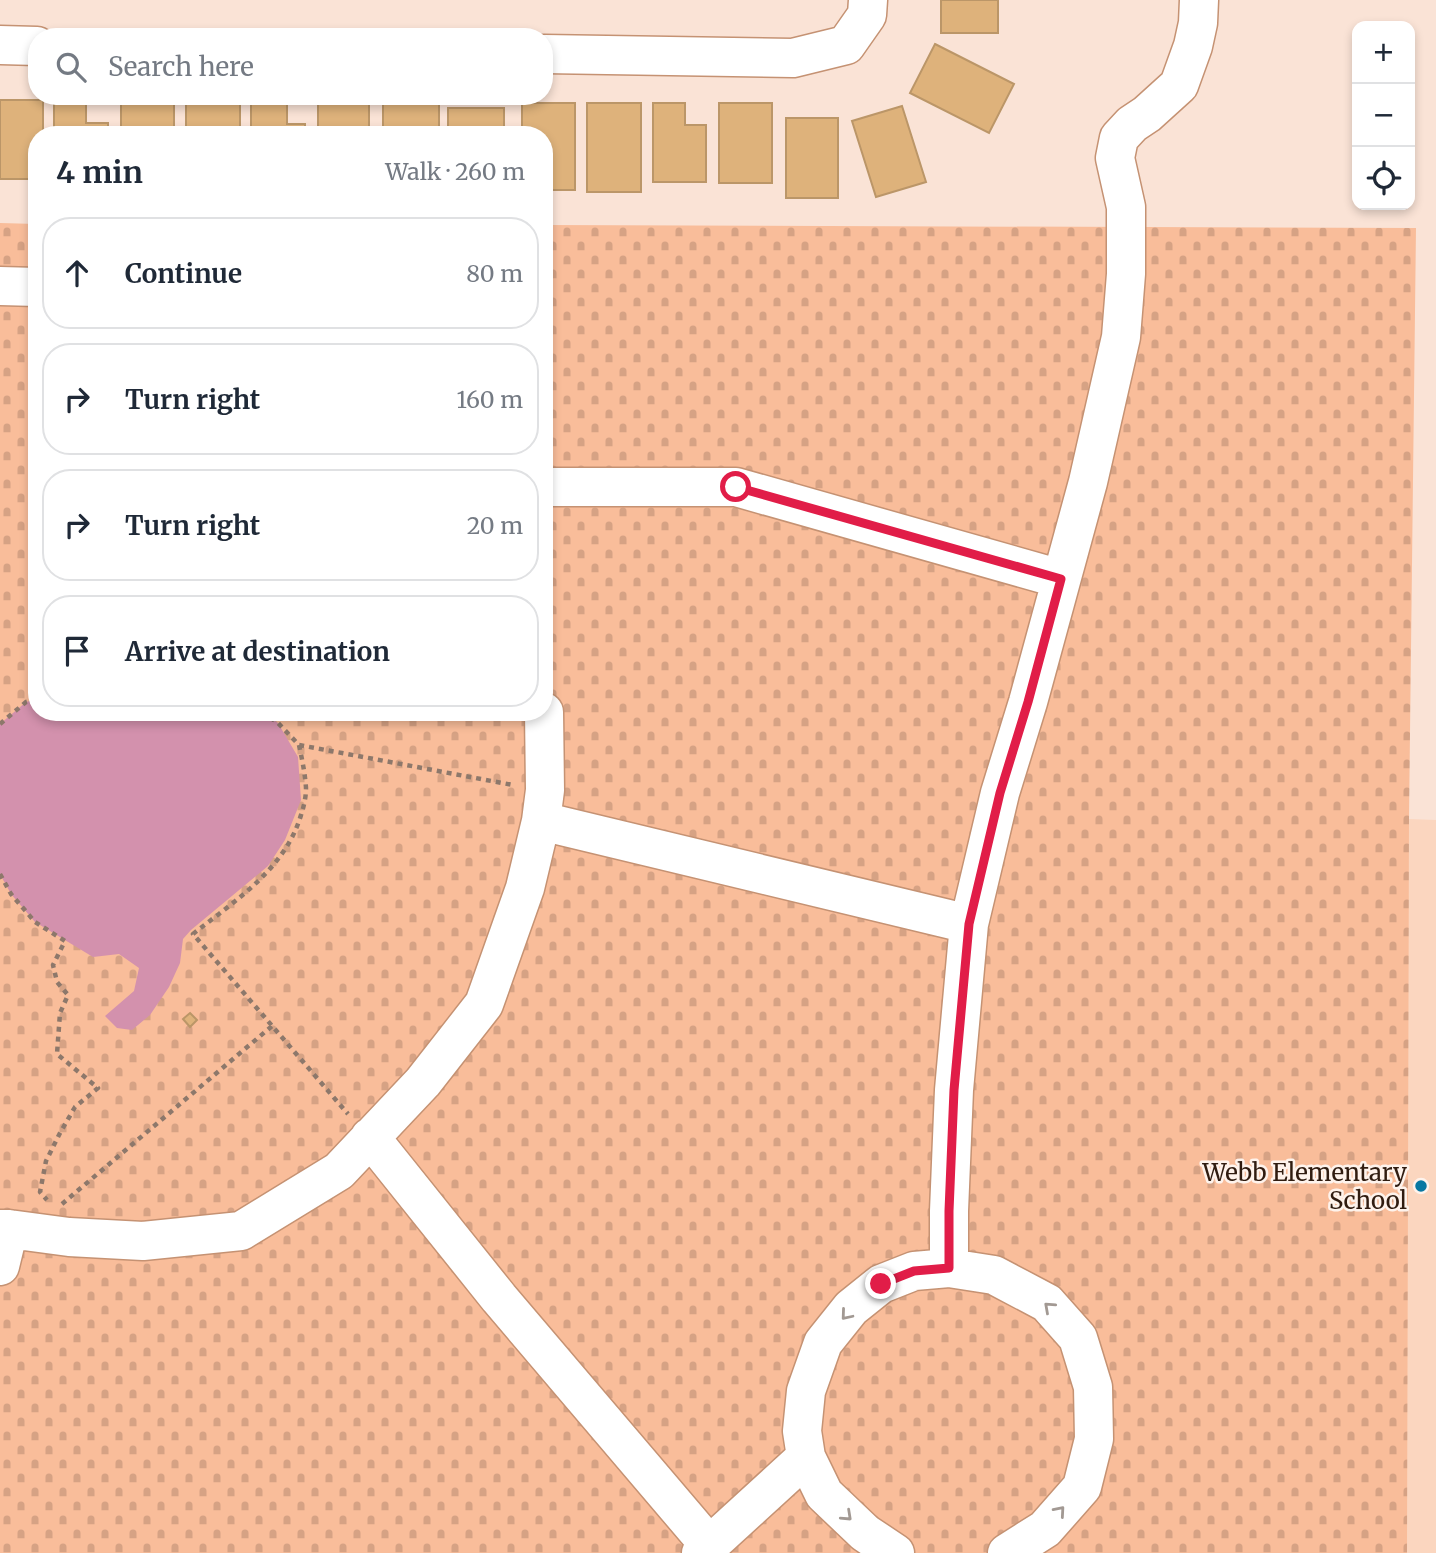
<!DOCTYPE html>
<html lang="en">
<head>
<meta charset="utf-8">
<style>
	:root { --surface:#fff; --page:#f2f2f3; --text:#1f2937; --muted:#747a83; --line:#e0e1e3 }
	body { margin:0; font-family:Merriweather,serif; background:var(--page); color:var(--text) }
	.controls { position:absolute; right:21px; top:21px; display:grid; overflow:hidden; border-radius:14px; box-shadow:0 4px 10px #0003 }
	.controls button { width:63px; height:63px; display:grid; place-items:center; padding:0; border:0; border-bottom:2px solid var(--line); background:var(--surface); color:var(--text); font:35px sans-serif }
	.stop { position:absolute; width:21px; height:21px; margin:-16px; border:5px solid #e11d48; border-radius:50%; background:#fff }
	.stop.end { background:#e11d48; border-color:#fff; box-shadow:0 2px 7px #0008 }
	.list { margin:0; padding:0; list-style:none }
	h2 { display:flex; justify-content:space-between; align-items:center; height:91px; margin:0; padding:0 28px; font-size:30px }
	h2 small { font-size:23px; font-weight:400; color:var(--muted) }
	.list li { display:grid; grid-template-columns:46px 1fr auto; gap:21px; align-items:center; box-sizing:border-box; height:112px; margin:0 14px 14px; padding:0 14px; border:2px solid var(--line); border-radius:28px }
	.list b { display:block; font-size:26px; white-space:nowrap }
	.list em { font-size:23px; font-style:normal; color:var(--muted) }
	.icon { flex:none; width:38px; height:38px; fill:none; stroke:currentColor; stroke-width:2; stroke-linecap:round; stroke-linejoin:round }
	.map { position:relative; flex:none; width:1436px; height:1553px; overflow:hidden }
	.search { position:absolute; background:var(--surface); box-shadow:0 4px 10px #0003; left:28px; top:28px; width:525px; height:77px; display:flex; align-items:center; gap:18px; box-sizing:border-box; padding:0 24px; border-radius:28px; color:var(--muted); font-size:26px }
	.panel { position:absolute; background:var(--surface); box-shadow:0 4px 10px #0003; left:28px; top:126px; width:525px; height:595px; border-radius:28px }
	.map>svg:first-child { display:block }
	.built { fill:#fbd6bf }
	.cemetery { fill:url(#cemetery-stones) }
	.water { fill:#d391ad }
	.building { fill:#deb27b; stroke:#bb9668; stroke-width:2 }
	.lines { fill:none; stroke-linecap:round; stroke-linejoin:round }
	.minor-casing { stroke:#c59273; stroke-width:41 }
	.path { stroke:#8d786b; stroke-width:4.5; stroke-dasharray:5 5; stroke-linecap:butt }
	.minor { stroke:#fff; stroke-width:38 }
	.oneway { stroke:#a29993 }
	.route { stroke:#e11d48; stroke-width:9 }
	.poi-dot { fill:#0878a2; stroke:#fef3ec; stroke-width:2.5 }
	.labels { text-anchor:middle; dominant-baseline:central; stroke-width:5; stroke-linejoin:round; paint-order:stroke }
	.poi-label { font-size:24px; fill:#301c10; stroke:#fef3ec; text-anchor:end }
</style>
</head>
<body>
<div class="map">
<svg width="1436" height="1553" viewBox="0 0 1436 1553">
	<defs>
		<pattern id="cemetery-stones" width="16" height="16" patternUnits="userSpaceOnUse" patternTransform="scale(1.75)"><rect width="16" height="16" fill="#f9bd9a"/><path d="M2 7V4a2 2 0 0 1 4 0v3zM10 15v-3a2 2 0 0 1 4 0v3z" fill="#d6a284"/></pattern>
	</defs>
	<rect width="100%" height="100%" fill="#fae3d6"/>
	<path class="built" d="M1409 819 1436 820V1553H1401Z"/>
	<path class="cemetery" d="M0 223 37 224V712H544V225L1416 228 1409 819 1407 1553H0Z"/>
	<path class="water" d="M37 699V712H262L278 723 298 757 301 800 285 840 268 866 191 930 183 939 180 963 169 987 150 1015 132 1030 117 1028 105 1016 134 991 139 968 119 954 93 957 35 922 11 894 0 874V724L26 702Z"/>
	<path class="building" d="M941 0H998V33H941Z
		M935 44 1014 84 989 133 910 93Z
		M0 100H43V135H37V179H0Z
		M54 100H86V123H108V135H54Z
		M251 100H287V124H305V135H251Z
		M186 101H240V135H186Z
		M318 101H369V135H318Z
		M383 101H439V135H383Z
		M121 102H174V135H121Z
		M522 103H575V190H544V135H522Z
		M587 103H641V192H587Z
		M653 103H685V125H706V182H653Z
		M719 103H772V183H719Z
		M902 106 926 182 876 197 852 121Z
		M448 108H504V135H448Z
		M786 118H838V198H786Z
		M190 1013 197 1020 190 1027 183 1019Z"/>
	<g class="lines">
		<g class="minor-casing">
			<path id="minor" d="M0 45 37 46
				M544 54 793 58 846 45 867 15 868 0
				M0 286 37 287
				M544 487H736L1061 579
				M541 821 969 924
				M370 1137 499 1298 710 1546
				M0 1229H9L69 1237 143 1241 241 1231 339 1171 423 1082 484 1004 525 888 541 821 545 790 544 712
				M0 1266 9 1229
				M949 1268V1211L954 1090 969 924 1000 793 1028 702 1088 482 1121 337 1126 274V207L1115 158 1119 138 1132 124 1147 114 1179 85 1193 46 1198 23 1199 0
				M701 1553 806 1457
				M895 1553 865 1533 824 1494 806 1457 802 1431 806 1391 823 1343 851 1308 881 1284 914 1271 949 1268 994 1275 1047 1303 1078 1338 1093 1387 1094 1439 1082 1487 1045 1529 1007 1553"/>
		</g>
		<path class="path" d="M262 712 278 723 299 745 513 785
			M0 724 26 702 37 699
			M299 745C302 759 305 773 306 788 306 797 304 806 301 815 285 869 236 900 193 934L348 1114
			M0 874 11 894 35 922 65 941 53 965 57 982 68 995 60 1013 57 1054 98 1088 75 1107 60 1133 46 1161 40 1192 47 1200
			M62 1204 272 1026"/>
		<use href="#minor" class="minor"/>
	</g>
	<defs><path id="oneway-chevron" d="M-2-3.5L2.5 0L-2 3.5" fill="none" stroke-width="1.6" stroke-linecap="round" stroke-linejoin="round" transform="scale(1.75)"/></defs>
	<g class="oneway">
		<use href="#oneway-chevron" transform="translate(1049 1307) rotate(-138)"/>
		<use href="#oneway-chevron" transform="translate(846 1315) rotate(130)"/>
		<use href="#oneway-chevron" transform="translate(1060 1511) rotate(-49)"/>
		<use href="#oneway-chevron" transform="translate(847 1516) rotate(43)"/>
	</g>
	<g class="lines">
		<path class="route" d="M736 487 1061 579 1028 702 1000 793 969 924 954 1090 949 1211V1268L914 1271 881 1284"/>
	</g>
	<circle class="poi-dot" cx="1421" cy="1186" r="7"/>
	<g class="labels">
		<g class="poi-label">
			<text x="1407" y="1172">Webb Elementary<tspan x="1407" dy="28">School</tspan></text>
		</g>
	</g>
</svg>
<div class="controls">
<button>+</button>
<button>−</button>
<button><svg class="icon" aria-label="locate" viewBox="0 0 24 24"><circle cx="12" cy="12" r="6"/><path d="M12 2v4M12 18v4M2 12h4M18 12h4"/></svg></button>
</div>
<div class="stop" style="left:736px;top:487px"></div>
<div class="stop end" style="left:881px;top:1284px"></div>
<div class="search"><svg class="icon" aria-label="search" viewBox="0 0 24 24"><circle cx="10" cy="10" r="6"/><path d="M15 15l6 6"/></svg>Search here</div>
<section class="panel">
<h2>4 min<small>Walk · 260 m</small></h2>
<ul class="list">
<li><svg class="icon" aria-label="ahead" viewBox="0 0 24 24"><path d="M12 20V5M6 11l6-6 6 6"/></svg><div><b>Continue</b></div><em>80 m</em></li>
<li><svg class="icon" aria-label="right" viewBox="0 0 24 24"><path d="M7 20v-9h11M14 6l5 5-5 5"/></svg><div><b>Turn right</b></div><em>160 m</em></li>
<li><svg class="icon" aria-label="right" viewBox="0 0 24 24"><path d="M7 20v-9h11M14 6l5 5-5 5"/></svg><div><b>Turn right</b></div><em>20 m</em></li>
<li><svg class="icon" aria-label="arrive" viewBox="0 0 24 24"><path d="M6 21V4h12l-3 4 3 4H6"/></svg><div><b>Arrive at destination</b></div></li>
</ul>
</section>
</div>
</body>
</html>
